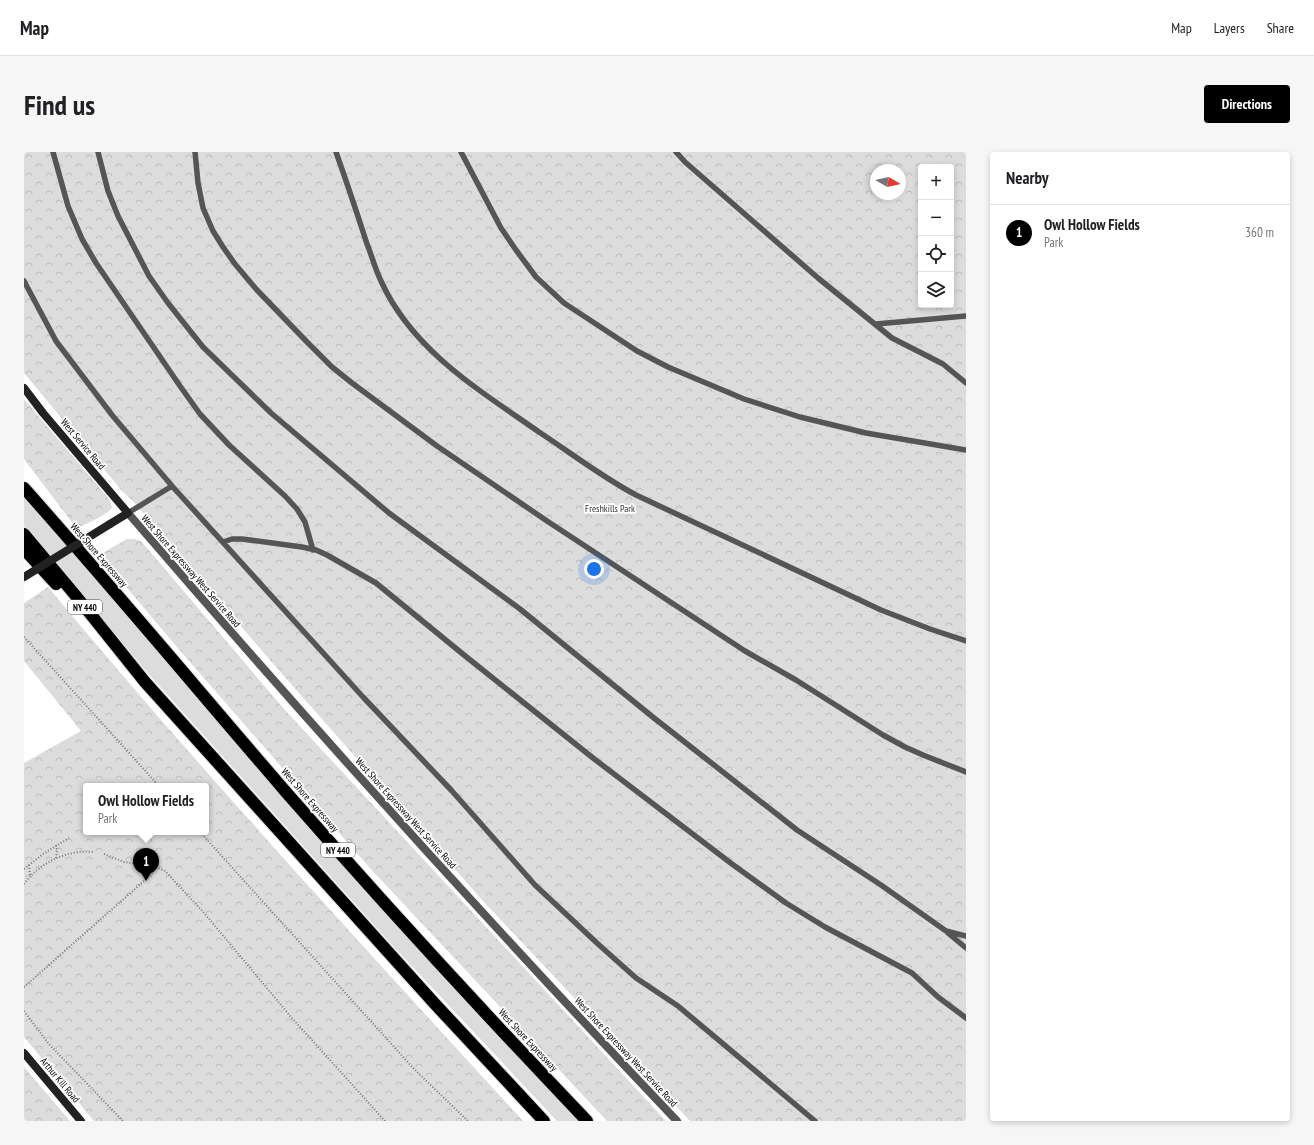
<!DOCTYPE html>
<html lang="en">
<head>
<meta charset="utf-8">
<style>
	:root { --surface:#fff; --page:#f6f6f6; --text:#202124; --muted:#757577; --line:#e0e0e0; --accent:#000 }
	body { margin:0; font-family:"PT Sans Narrow",sans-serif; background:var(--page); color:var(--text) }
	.controls { position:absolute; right:12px; top:12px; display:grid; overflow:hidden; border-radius:4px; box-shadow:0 2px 6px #0003 }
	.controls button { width:36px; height:36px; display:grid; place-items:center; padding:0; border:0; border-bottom:1px solid var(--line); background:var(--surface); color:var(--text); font:20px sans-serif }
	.compass { position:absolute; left:846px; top:12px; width:36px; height:36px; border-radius:50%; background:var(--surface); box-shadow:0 2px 6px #0003; rotate:99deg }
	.you { position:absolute; left:570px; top:417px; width:14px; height:14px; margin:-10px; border:3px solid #fff; border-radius:50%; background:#1a73e8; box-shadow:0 0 0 6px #1a73e833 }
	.badge { display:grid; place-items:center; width:26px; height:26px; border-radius:50%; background:var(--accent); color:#fff; font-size:13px; font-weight:700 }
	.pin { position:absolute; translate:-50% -33px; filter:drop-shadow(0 1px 2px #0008) }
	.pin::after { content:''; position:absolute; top:21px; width:14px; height:12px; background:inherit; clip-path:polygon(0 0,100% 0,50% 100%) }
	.popup { position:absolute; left:59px; top:631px; width:126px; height:52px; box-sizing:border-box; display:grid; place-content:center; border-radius:4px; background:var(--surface); filter:drop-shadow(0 1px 3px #0005); font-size:13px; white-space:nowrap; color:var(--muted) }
	.popup b { font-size:15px; color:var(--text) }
	.popup::after { content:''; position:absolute; left:50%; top:100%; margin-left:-8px; border:8px solid transparent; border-top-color:var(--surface) }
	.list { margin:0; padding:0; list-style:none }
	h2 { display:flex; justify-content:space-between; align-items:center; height:52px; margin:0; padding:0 16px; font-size:17px }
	h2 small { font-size:13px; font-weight:400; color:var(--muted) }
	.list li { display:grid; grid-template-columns:26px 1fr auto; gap:12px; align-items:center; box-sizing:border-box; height:56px; padding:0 16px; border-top:1px solid var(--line) }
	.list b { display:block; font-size:15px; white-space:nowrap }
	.list p { margin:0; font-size:13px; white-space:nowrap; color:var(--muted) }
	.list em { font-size:13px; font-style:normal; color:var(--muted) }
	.icon { flex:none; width:22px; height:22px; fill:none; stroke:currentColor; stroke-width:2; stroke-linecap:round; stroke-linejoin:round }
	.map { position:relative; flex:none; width:942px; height:969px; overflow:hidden; border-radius:4px }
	header { display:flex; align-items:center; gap:24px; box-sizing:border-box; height:56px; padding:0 20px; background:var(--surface); border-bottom:1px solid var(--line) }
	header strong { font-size:19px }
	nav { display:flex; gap:22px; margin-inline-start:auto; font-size:14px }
	.intro { display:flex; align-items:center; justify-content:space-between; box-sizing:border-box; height:96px; padding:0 24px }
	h1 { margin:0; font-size:28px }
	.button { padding:10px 18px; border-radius:4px; background:var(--accent); color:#fff; font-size:14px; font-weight:700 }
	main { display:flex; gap:24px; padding:0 24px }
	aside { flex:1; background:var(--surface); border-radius:4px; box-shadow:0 2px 6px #0003 }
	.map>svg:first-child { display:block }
	.green { fill:#dcdcdc }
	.park { fill:url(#park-crowns); fill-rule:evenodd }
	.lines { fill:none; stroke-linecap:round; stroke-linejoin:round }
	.highway-casing { stroke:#dbdbdb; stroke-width:14 }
	.path { stroke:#777; stroke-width:2; stroke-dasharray:1 2; stroke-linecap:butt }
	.lane { stroke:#555; stroke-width:5.5 }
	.street { stroke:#555; stroke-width:8 }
	.secondary { stroke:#222; stroke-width:8 }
	.highway { stroke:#000; stroke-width:12 }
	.secondary-bridge { stroke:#222; stroke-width:8 }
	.labels { text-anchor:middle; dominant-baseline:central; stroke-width:3.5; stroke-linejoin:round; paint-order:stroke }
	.shield { fill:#fff; stroke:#4c4c4c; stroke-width:1 }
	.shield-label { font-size:9px; font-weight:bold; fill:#000 }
	.street-label { font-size:10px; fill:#000; stroke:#fff }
	.park-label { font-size:10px; fill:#333; stroke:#fff }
</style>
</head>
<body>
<header>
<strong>Map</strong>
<nav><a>Map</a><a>Layers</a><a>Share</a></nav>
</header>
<div class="intro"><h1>Find us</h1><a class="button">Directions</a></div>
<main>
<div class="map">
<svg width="942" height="969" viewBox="0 0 942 969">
	<defs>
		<pattern id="park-crowns" width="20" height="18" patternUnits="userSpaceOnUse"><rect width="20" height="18" fill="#dcdcdc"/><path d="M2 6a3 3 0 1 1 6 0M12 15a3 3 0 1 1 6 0" fill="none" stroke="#bbb"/></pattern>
	</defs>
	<rect width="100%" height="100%" fill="#fff"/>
	<path class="green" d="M0 344 216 595 556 969H533L369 794 122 519 0 373Z"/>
	<path class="park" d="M0 0H942V969H666L459 749 259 523 108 348 99 340 0 221ZM897 15H927V153H897ZM852 18H876V42H852Z
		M0 247 86 348 88 356C82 364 62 371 53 377L0 307Z
		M103 387H110L117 389 260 557 642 969H583L344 714 159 502 75 403Z
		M24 435C176 618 338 793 499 969H70L0 885V611L57 579 0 509V451ZM62 634H182V680H62Z
		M0 915 46 969H0Z"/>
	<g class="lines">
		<g class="highway-casing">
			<path id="highway" d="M0 336C89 436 174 538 261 639 359 751 460 861 563 969
				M0 382 52 444 121 530 411 852 520 969
				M0 397 32 432"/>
		</g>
		<path class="path" d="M0 485 135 634
			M176 680 390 917 444 969
			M80 702 100 710 130 714 141 719 181 762 267 865 361 969
			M32 706 33 698 32 693
			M5 713 6 724
			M0 717 19 702 45 686
			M0 732C15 711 44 697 69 700
			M0 835 128 722 129 714
			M0 859 24 891 99 969"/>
		<path class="lane" d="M29 0 44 54 58 87 72 111 156 234 176 262 205 293 261 344 273 357 281 370 289 398
			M74 0 84 39 94 64 125 124 144 151 179 195 247 261 365 361 496 457 630 566 773 678 857 733 922 779 942 784
			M171 0 174 31 179 56 189 79 199 95 211 112 232 137 283 190 308 215 328 231 413 294 523 369 721 499 772 528 859 583 881 595 899 603 942 620
			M312 0C323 31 333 61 343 92 348 104 351 117 357 129 388 198 455 238 515 280 547 301 578 325 612 343L857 458 906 477 942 489
			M437 0 477 76 492 98 512 125 540 151 613 199 644 215 720 247 776 265 842 281 942 298
			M652 0 661 10 794 126 868 186 919 212 942 231
			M0 129 32 189 88 263 148 334 339 545 428 639 511 733 574 792 612 826 654 854 791 969
			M852 172 942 164
			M104 361 148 334
			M199 390 208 387H218L278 395 292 398 303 403 352 431 440 503 569 606 708 712 762 751 801 775 888 821 914 845 942 866
			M924 781 942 796"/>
		<path class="street" d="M104 361C282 568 465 771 653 969"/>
		<path class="secondary" d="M0 236 19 261 104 361 86 372
			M0 901 57 969"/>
		<use href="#highway" class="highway"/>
		<path class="secondary-bridge" d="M0 425 86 372"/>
	</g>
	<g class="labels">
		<g class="shield">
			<rect x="44" y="448" width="34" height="14" rx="3"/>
			<rect x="297" y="691" width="34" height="14" rx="3"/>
		</g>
		<g class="shield-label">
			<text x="61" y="455">NY 440</text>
			<text x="314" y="698">NY 440</text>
		</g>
		<g class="street-label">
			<text transform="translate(59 292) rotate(50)">West Service Road</text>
			<text transform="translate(75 403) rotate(49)">West Shore Expressway</text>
			<text transform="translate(167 419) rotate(49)">West Shore Expressway West Service Road</text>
			<text transform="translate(286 648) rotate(49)">West Shore Expressway</text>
			<text transform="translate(382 661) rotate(48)">West Shore Expressway West Service Road</text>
			<text transform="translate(504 888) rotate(47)">West Shore Expressway</text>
			<text transform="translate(602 900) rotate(47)">West Shore Expressway West Service Road</text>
			<text transform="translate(36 928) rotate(50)">Arthur Kill Road</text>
		</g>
		<g class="park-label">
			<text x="586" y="356">Freshkills Park</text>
		</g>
	</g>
</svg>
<div class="controls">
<button>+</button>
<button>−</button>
<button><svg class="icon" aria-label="locate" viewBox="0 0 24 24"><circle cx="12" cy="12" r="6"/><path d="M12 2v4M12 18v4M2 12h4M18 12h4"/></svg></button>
<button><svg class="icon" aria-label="layers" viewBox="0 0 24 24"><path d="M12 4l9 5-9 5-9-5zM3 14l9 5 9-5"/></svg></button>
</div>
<svg class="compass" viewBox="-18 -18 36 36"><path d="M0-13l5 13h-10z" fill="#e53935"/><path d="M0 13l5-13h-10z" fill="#757577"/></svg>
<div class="you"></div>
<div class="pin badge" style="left:122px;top:729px">1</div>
<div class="popup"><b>Owl Hollow Fields</b>Park</div>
</div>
<aside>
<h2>Nearby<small></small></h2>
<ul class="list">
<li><span class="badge">1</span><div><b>Owl Hollow Fields</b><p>Park</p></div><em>360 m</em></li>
</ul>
</aside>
</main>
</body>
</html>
